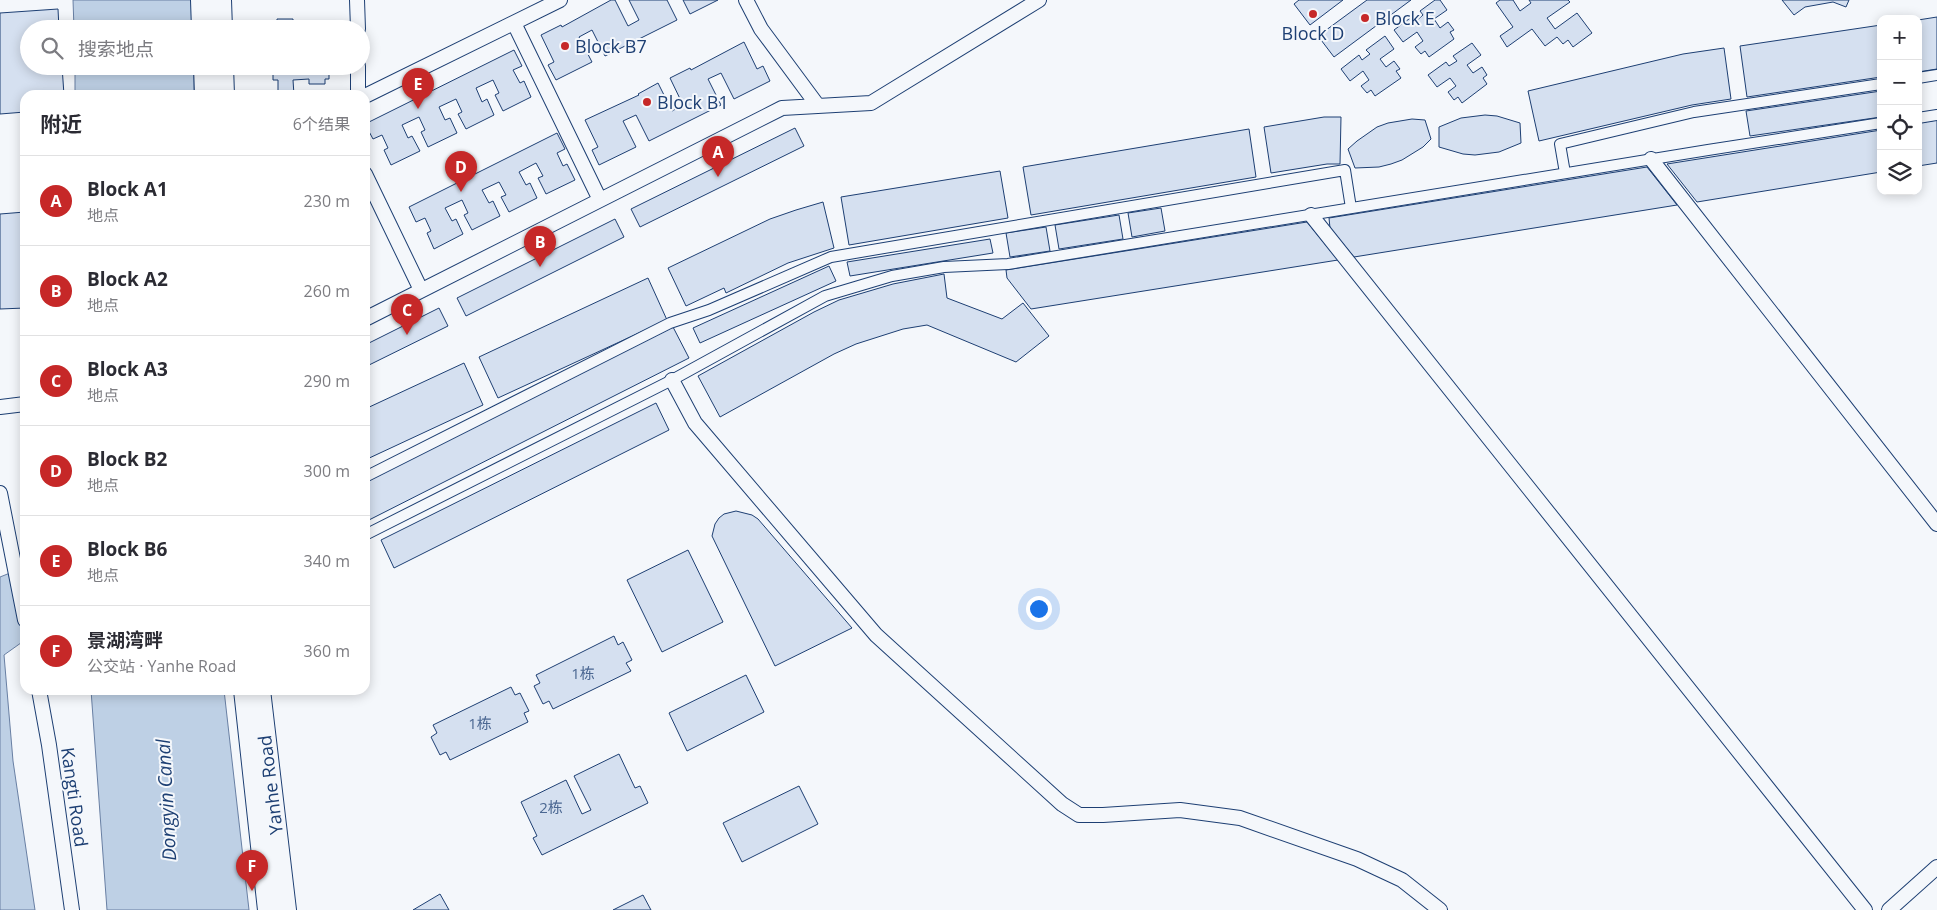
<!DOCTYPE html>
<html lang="zh">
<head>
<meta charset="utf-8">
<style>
	:root { --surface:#fff; --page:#f2f2f3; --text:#2b2b33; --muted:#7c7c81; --line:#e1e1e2; --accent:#c62828 }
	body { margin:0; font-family:"Open Sans","Noto Sans SC",sans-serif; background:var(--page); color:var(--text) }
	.controls { position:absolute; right:15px; top:15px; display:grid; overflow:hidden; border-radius:10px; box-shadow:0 2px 12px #0003 }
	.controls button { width:45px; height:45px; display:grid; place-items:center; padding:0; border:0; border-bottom:1px solid var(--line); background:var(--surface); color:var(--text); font:25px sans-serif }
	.you { position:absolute; left:1038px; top:608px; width:18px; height:18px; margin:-12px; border:4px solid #fff; border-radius:50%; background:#1a73e8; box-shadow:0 0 0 8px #1a73e833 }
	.badge { display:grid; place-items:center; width:32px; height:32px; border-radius:50%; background:var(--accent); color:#fff; font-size:16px; font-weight:700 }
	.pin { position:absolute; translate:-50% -41px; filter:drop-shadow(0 1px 2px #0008) }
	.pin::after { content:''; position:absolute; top:26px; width:18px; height:15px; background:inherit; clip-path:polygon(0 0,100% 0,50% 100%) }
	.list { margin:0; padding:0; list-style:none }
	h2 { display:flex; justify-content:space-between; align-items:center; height:65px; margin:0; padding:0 20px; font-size:21px }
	h2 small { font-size:16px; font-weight:400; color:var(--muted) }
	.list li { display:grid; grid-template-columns:32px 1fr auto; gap:15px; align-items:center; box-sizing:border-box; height:90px; padding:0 20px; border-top:1px solid var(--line) }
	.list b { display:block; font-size:19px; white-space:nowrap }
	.list p { margin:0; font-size:16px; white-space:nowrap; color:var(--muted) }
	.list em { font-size:16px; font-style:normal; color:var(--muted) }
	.icon { flex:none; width:28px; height:28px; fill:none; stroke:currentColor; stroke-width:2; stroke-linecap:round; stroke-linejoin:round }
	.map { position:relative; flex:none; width:1937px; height:910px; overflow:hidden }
	.search { position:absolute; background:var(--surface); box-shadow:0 2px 12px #0003; left:20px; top:20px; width:350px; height:55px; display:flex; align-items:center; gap:12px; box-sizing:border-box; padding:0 18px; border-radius:28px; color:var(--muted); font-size:19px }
	.panel { position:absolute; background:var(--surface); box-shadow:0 2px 12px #0003; left:20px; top:90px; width:350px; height:605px; border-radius:15px }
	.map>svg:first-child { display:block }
	.water { fill:#bed0e5; stroke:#687fa3 }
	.building { fill:#d5e0f0; stroke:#1d3f73 }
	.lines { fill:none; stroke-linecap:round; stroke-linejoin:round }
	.pedestrian-casing { stroke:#1d3f73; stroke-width:12 }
	.minor-casing { stroke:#1d3f73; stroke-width:16 }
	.secondary-casing { stroke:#1d3f73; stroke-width:22 }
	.pedestrian { stroke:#f4f7fb; stroke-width:10 }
	.minor { stroke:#f4f7fb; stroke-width:14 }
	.secondary { stroke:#f4f7fb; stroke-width:20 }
	.poi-dot { fill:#c62828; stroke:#f4f7fb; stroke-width:2 }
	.labels { text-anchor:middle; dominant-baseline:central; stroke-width:4; stroke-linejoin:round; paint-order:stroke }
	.number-label { font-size:15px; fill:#4b6792 }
	.poi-label { font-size:18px; fill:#1d3f73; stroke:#f4f7fb; text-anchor:start }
	.street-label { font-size:18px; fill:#1d3f73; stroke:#f4f7fb }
	.water-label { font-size:19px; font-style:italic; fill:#1d3f73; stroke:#f4f7fb }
</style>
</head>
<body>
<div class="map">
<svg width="1937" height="910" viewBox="0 0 1937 910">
	<rect width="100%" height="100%" fill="#f4f7fb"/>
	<path class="water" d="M73 0H194V29H74Z
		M75 66H194V95H75Z
		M25 567V640L4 655 13 761 35 910H0V577Z
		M91 690H224L249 910H107Z"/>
	<path class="building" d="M611 0H615L628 26 639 20 629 0H667L677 20 605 56 592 30 579 37 592 62 556 80 548 65 554 62 541 35 561 25 562 27Z
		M683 0H718L690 14Z
		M1299 0H1343L1310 25 1294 4Z
		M1367 0H1411L1334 57 1318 36Z
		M1435 0H1440L1447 10 1434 19 1440 28 1448 22 1454 30 1450 32 1454 39 1429 57 1425 51 1421 54 1415 47 1423 41 1417 32 1403 42 1394 30 1413 16 1416 21 1423 15 1420 11Z
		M1500 0H1513L1520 11 1531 3 1529 0H1568L1570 2 1547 18 1555 29 1577 13 1592 33 1573 47 1568 40 1563 44 1557 37 1545 46 1532 29 1507 47 1500 36 1513 27 1496 3Z
		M1782 0H1849L1846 7 1833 2 1805 7 1794 15Z
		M58 9 59 29H29V66H62L64 95H25V112L0 114V13Z
		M1937 17V69L1918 72V20Z
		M277 19H293V28H309V24L324 23 325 28 329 29H273H277Z
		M1881 25V77L1747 97 1740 46Z
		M1385 36 1394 49 1380 59 1386 67 1394 61 1400 69 1396 71 1401 78 1375 96 1371 90 1367 93 1361 86 1369 80 1363 71 1350 81 1341 69 1359 55 1362 60 1370 54 1366 50Z
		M744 42 757 69 763 66 770 81 734 99 721 73 708 79 721 105 649 141 636 115 623 121 636 147 599 165 592 150 598 147 585 120 639 95 638 94 658 83 672 111 683 105 670 78 690 68 691 70Z
		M1472 43 1481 55 1467 65 1473 73 1482 67 1487 75 1483 78 1487 84 1462 103 1458 97 1454 100 1448 92 1456 86 1450 78 1437 87 1428 75 1446 62 1449 66 1457 61 1453 56Z
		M1724 48 1731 99 1692 105 1539 141 1528 91 1683 54Z
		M514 50 522 66 513 70 520 83 524 81 531 97 503 111 495 95 499 93 493 80 476 88 482 102 487 99 494 115 466 129 458 114 462 112 456 99 439 107 445 120 450 118 457 133 428 147 421 132 425 130 419 117 402 125 408 138 412 136 420 151 391 165 384 150 388 148 382 135 373 139 365 124Z
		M273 66H329V79H325V84H309V79L293 80 294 95H278V80H273Z
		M1881 91V117L1750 136 1746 111Z
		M309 93H325V95H309Z
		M1485 115 1497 116 1520 123 1521 143 1499 152 1475 155 1463 154 1439 147V127L1461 118Z
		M1324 117H1341L1340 164H1327L1271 173 1264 127Z
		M1412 119 1425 120 1431 139 1423 147 1402 160 1391 164 1379 167 1355 168 1348 149 1357 141 1377 127 1388 123Z
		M1937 120V163L1918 166V123Z
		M795 128 804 146 640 227 631 209Z
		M1249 129 1256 177 1031 215 1023 167Z
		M1881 130V172L1697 202 1667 164Z
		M557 133 565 149 557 153 563 166 567 164 575 180 546 194 538 178 543 176 536 163 519 172 526 185 530 183 537 198 509 212 501 197 506 195 499 182 482 190 489 203 493 201 500 216 472 230 464 215 468 213 462 200 445 208 452 221 456 219 463 234 434 249 427 233 431 231 425 218 416 222 409 207Z
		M1647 167 1677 205 1354 257 1330 228 1329 218Z
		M1000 171 1008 218 849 245 841 197Z
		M823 202 834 248 788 263 726 293 724 288 686 306 668 268 770 219 796 210Z
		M1161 208 1165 231 1132 237 1128 213Z
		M25 212V308L0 309V214Z
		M1119 215 1123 239 1059 249 1055 225Z
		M615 219 624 237 466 316 457 298Z
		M1307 222 1338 260 1031 309 1007 278 1006 270Z
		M1046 227 1050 251 1010 257 1006 233Z
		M990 239 993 253 850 276 847 262Z
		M829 266 836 281 700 343 693 328Z
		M944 274 947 298 1002 319 1023 303 1049 336 1016 362 927 325 903 329 856 344 834 354 720 417 698 376 814 312 839 300 893 284Z
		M648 278 667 320 498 398 479 357Z
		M439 308 448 326 365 367V345Z
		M673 327 689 358 365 522V482Z
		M464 363 483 405 365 460V409Z
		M656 403 669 430 394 568 381 540Z
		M736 511 752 515 758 519 852 628 775 666 712 536 715 524 719 518 724 514Z
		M688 550 723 622 662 652 627 580Z
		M614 636 618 645 623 642 632 660 626 663 631 671 553 709 549 701 543 704 534 686 540 683 536 675Z
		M746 675 764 712 687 751 669 713Z
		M511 687 515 695 520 693 529 711 524 713 528 722 450 760 446 752 440 755 431 737 437 733 433 725Z
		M619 754 635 788 640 786 648 803 542 855 533 838 537 836 521 802 566 780 582 814 591 810 574 776Z
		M799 786 818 824 742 862 723 823Z
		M440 894 449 910H413Z
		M643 895 651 910H613Z"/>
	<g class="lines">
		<g class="pedestrian-casing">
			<path id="pedestrian" d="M1918 78 1937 75
				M1918 118 1937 115
				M1565 173 1560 144 1694 112 1881 84
				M365 477 670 323 709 310 831 257 1345 170 1351 208
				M365 535 672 380 825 296 892 276 944 267 1008 264 1708 150 1881 123"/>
		</g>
		<g class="minor-casing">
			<path id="minor" d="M357 0 358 29
				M746 0 761 29 818 106
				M514 23 600 200
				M358 66V95
				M365 96 560 0
				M1651 159 1937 524
				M365 174 421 290
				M1311 215 1865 910
				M365 319 782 108 871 103 1039 0
				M672 380 695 423 876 635 1062 804 1079 815H1103L1180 810 1240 818 1357 859 1402 880 1440 910
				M0 407 25 404
				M0 493 25 620
				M39 690 49 745 72 910
				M1889 910 1937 867"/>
		</g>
		<g class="secondary-casing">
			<path id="secondary" d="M201 0 202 29
				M221 0 222 29
				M204 66 205 95
				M223 66 224 95
				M244 690 268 910
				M260 690 286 910"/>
		</g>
		<use href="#pedestrian" class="pedestrian"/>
		<use href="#minor" class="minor"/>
		<use href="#secondary" class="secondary"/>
	</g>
	<g class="poi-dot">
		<circle cx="1313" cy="14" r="5"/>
		<circle cx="1365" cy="18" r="5"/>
		<circle cx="565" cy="46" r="5"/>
		<circle cx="647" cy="102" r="5"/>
	</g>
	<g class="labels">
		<g class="number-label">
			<text x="583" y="673">1栋</text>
			<text x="480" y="723">1栋</text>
			<text x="551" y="807">2栋</text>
		</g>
		<g class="poi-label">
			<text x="1375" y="18">Block E</text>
			<text x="1313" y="33" text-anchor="middle">Block D</text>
			<text x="575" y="46">Block B7</text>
			<text x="657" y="102">Block B1</text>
		</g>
		<g class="street-label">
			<text transform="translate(270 785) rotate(-97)">Yanhe Road</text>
			<text transform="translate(75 797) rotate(82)">Kangti Road</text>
		</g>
		<g class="water-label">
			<text transform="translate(166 800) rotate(-93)">Dongyin Canal</text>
		</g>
	</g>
</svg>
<div class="controls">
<button>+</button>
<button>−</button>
<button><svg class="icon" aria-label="locate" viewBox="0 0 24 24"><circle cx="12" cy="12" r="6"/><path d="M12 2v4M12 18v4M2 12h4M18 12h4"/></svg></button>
<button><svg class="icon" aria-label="layers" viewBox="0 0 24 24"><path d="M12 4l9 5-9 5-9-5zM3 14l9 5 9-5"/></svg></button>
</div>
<div class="you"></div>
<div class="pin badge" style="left:718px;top:177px">A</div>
<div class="pin badge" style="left:540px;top:267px">B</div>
<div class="pin badge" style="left:407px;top:335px">C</div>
<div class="pin badge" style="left:461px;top:192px">D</div>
<div class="pin badge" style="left:418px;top:109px">E</div>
<div class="pin badge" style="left:252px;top:891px">F</div>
<div class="search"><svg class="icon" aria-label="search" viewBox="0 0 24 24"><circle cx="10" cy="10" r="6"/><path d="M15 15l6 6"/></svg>搜索地点</div>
<section class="panel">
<h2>附近<small>6个结果</small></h2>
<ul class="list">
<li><span class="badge">A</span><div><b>Block A1</b><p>地点</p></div><em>230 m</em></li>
<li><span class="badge">B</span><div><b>Block A2</b><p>地点</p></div><em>260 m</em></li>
<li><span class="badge">C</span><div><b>Block A3</b><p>地点</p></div><em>290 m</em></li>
<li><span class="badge">D</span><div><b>Block B2</b><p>地点</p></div><em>300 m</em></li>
<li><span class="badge">E</span><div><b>Block B6</b><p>地点</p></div><em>340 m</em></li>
<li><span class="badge">F</span><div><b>景湖湾畔</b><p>公交站 · Yanhe Road</p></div><em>360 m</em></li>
</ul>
</section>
</div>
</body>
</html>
